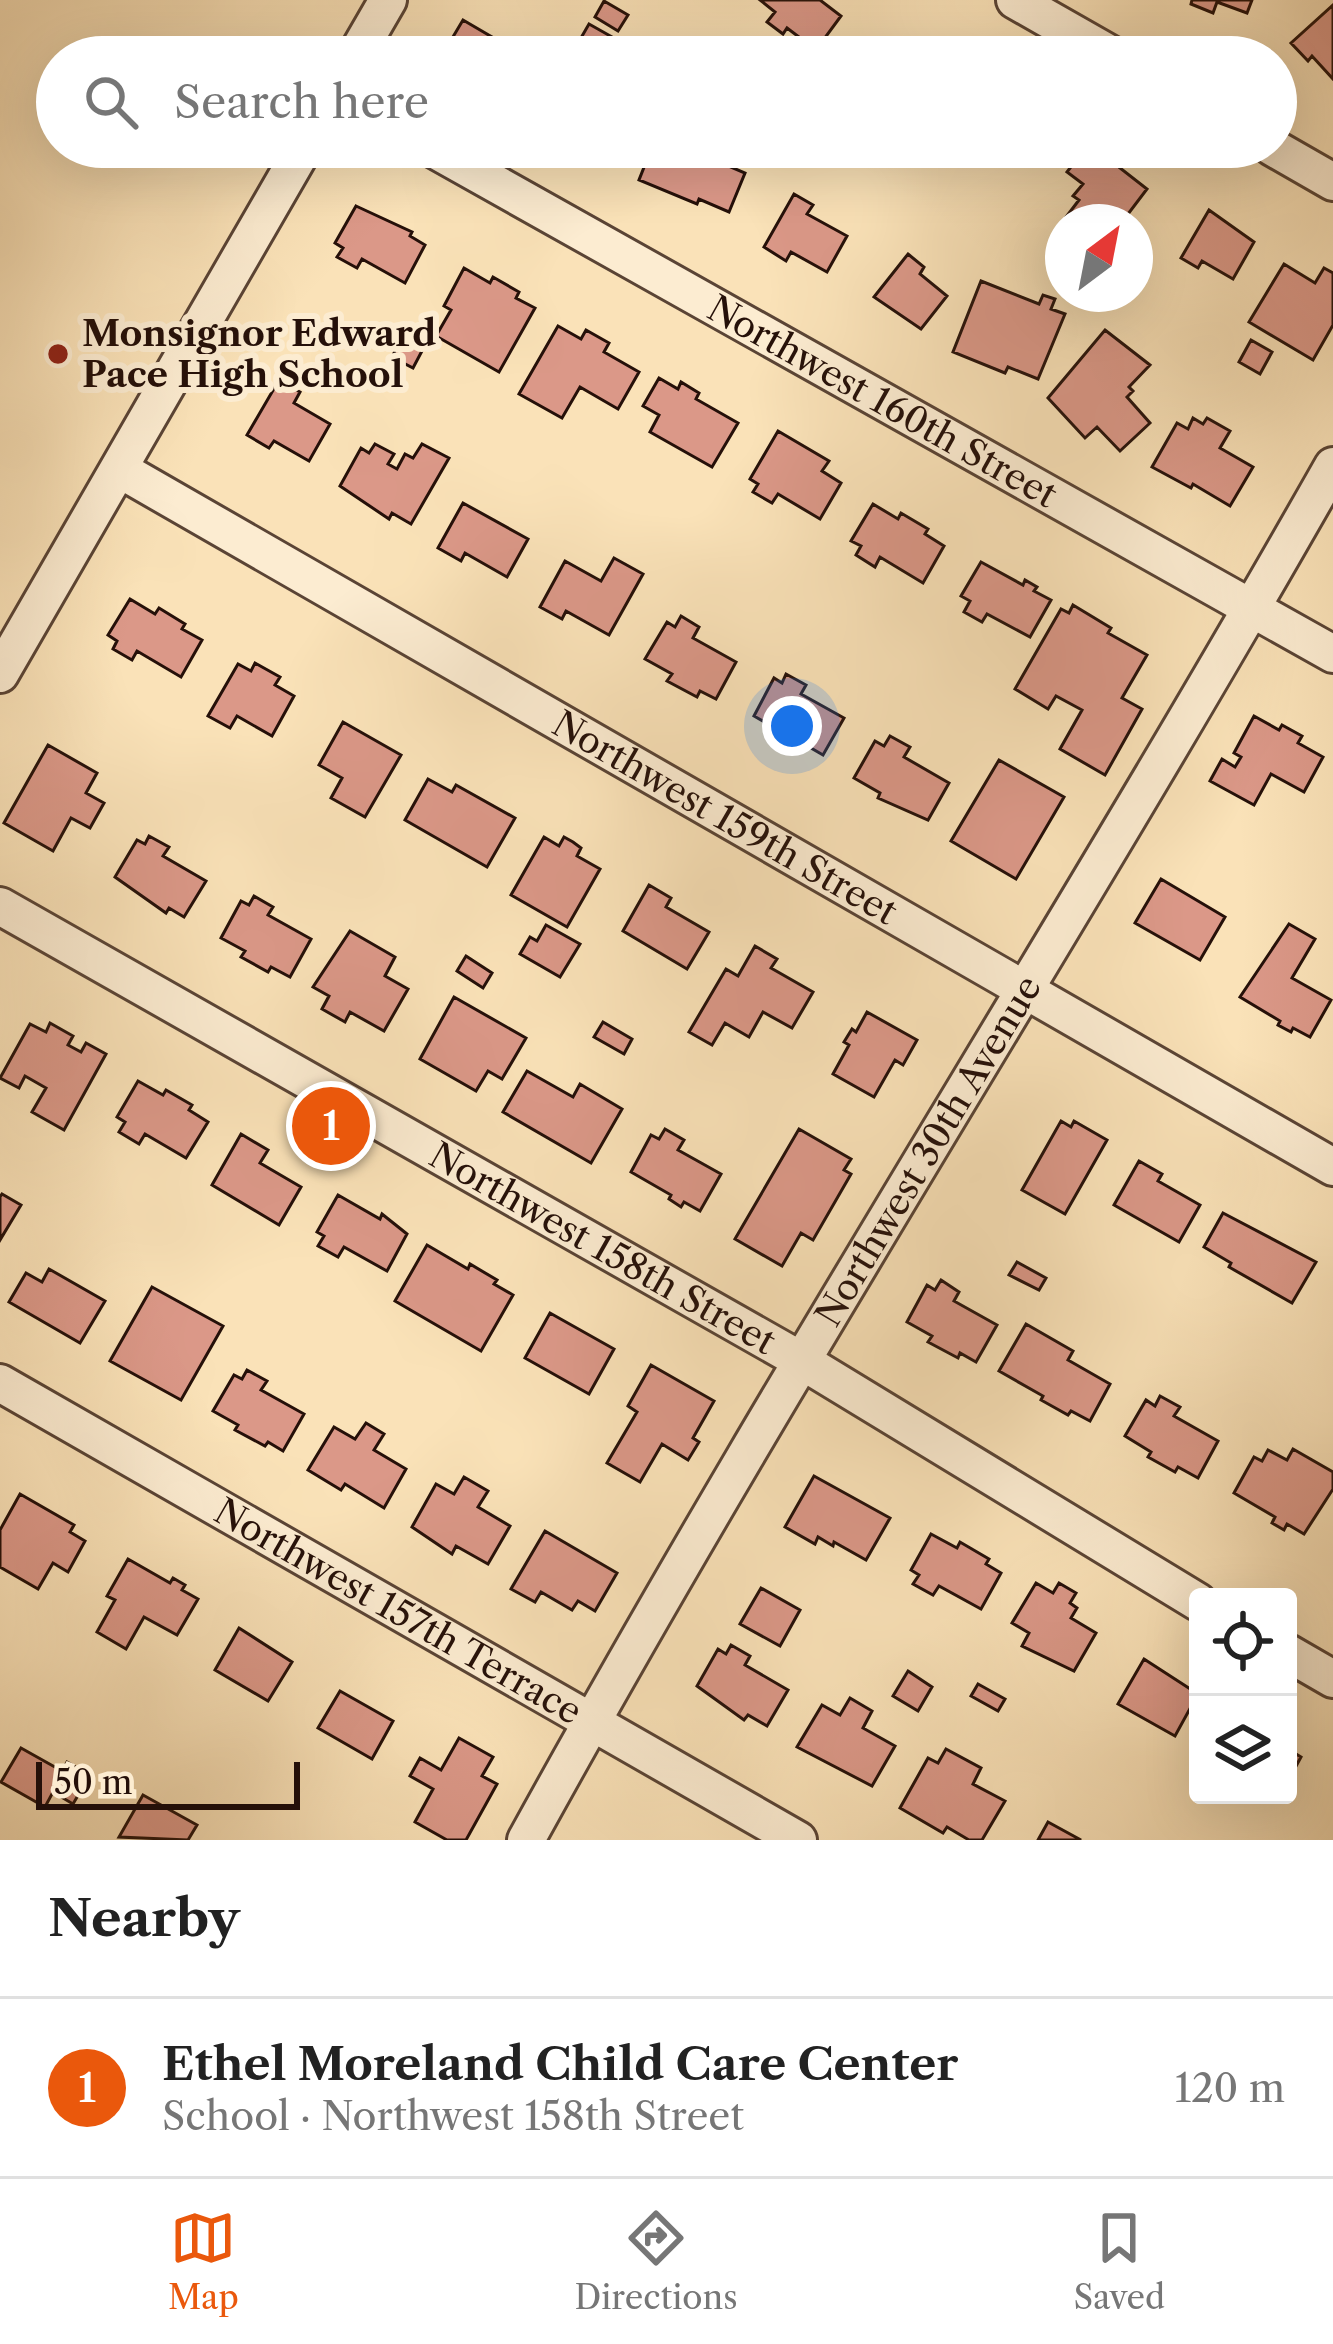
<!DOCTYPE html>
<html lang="en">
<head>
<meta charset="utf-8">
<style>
	:root { --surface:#fff; --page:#f6f6f6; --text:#222; --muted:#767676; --line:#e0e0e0; --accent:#ea580c }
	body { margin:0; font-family:"Libre Caslon Text",serif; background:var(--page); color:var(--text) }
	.controls { position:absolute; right:36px; bottom:36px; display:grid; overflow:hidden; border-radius:12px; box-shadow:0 12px 48px #0002 }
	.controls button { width:108px; height:108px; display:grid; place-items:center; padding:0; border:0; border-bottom:3px solid var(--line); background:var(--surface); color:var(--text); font:60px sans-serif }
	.compass { position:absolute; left:1045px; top:204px; width:108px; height:108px; border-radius:50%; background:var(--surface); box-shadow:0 12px 48px #0002; rotate:32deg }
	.scale { position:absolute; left:36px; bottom:30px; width:264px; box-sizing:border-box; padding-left:12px; border:6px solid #251009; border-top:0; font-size:33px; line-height:42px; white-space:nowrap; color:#251009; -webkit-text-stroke:9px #fcecd1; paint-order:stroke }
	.you { position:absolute; left:792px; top:726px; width:42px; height:42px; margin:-30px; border:9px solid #fff; border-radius:50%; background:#1a73e8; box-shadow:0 0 0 18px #1a73e833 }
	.badge { display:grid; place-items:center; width:78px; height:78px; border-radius:50%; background:var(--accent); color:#fff; font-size:39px; font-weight:700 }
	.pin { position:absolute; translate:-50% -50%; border:6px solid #fff; box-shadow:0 3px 12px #0006 }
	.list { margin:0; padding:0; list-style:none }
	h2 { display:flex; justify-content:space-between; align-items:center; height:156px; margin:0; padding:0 48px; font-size:51px }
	h2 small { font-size:39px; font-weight:400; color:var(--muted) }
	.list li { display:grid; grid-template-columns:78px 1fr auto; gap:36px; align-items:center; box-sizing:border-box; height:180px; padding:0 48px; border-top:3px solid var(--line) }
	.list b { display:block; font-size:45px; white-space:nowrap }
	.list p { margin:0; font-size:39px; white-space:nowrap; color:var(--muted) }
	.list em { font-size:39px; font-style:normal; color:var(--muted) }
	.icon { flex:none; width:66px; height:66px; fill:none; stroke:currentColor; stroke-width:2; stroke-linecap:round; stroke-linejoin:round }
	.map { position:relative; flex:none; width:1333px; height:1840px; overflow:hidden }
	.search { position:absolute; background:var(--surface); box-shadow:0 12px 48px #0002; left:36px; right:36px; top:36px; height:132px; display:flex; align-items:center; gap:30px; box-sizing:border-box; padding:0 42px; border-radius:66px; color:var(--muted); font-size:45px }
	.sheet { height:336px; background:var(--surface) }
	nav { display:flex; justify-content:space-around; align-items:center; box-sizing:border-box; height:168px; border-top:3px solid var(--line); background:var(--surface); font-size:33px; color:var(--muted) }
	nav a { display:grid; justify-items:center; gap:6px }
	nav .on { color:var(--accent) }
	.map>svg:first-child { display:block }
	.building { fill:#db9888; stroke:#251009; stroke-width:3 }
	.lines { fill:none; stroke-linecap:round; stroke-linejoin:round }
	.minor-casing { stroke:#5a4435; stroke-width:42 }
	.minor { stroke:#fcecd1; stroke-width:36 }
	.poi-dot { fill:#8f2418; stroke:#fcecd1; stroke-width:4.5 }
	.labels { text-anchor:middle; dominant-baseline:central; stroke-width:12; stroke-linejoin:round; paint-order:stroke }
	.poi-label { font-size:36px; font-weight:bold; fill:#251009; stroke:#fcecd1; text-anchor:start }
	.street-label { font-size:36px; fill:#251009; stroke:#fcecd1 }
</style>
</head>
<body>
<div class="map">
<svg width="1333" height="1840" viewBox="0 0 1333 1840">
	<rect width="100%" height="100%" fill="#fae2b8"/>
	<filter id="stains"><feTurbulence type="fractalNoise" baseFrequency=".00167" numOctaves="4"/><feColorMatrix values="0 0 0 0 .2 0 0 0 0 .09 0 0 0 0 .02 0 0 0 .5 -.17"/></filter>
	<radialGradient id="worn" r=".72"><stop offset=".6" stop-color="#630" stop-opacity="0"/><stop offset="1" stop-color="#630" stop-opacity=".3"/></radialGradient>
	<path class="building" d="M760 0H820L841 16 816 50 787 28 783 34 767 22 775 12Z
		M1192 0H1252L1247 13 1217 2 1213 13 1191 4Z
		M604 1 628 15 618 31 595 17Z
		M1333 5V79L1312 56 1308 61 1291 43Z
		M463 20 526 57H441Z
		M589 24 628 46 621 57H570Z
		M893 39 912 50 910 55 914 57H883Z
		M737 40 759 53 756 57H727Z
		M652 147H709L716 150 712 159 745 173 729 212 699 199 697 204 639 180Z
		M1086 147 1103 158 1111 147 1127 159 1120 168 1147 189 1122 222H1072L1066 217 1079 200 1073 196 1083 184 1067 172Z
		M794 194 813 205 807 214 847 236 827 272 791 252 786 261 764 247Z
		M356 206 412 232 410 236 425 245 405 283 362 259 357 268 337 257 343 248 335 243Z
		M1209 210 1254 242 1233 279 1202 261 1198 268 1181 258Z
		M908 254 924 267 920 274 947 296 921 329 874 297Z
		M1284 264 1315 283 1324 268 1333 273V325L1313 360 1249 322Z
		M464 268 490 283 493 277 519 292 516 298 535 308 499 372 436 336 451 310 444 306Z
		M981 281 1039 304 1043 295 1055 299 1051 309 1065 314 1038 379 1008 367 1005 373 953 352Z
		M558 326 581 339 586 330 609 343 604 352 639 372 618 409 580 387 562 418 519 394Z
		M1105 330 1150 365 1129 387 1133 391 1127 397 1150 423 1120 451 1097 427 1085 438 1048 398Z
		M402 337 423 349 413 368 392 357Z
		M1251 340 1272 352 1260 374 1239 362Z
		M659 378 678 389 681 382 699 393 696 399 738 423 712 467 650 432 659 415 643 406Z
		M279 380 300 392 294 403 330 424 309 461 274 441 269 448 247 435Z
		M1193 418 1203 424 1207 418 1230 431 1220 448 1253 467 1230 506 1193 484 1191 488 1152 467 1177 423 1188 429Z
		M778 431 829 461 822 471 841 483 820 519 778 494 772 503 753 492 758 484 750 479Z
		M375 444 394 454 388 464 397 469 405 454 413 458 422 444 449 458 411 524 392 513 389 519 340 486 361 448 369 453Z
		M463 503 528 539 507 577 465 553 461 561 438 548Z
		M873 504 898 519 901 513 928 529 925 534 944 546 923 583 880 557 875 567 856 555 861 546 851 541Z
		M614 558 643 574 609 635 566 611 562 619 540 607 565 561 601 581Z
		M981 562 1023 585 1025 580 1037 587 1034 591 1051 600 1030 637 987 614 982 622 964 612 970 601 961 596Z
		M130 599 155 614 159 608 185 624 182 629 202 640 181 677 137 651 132 660 113 649 117 641 108 635Z
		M1073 605 1111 628 1108 633 1147 655 1122 698 1142 709 1105 775 1060 749 1082 710 1056 696 1048 709 1015 689 1061 609 1069 613Z
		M681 616 699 627 693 638 736 662 716 699 700 691 697 697 667 681 672 674 645 659 667 622 675 627Z
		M255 663 280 677 275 685 294 696 272 736 237 716 230 728 208 716 238 664 251 671Z
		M786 674 806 685 801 694 844 718 823 755 804 744 802 749 775 734 777 729 754 716 774 678 782 683Z
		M1254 716 1279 730 1282 725 1302 736 1298 743 1323 757 1304 792 1271 774 1254 805 1210 781 1222 759 1235 767 1241 757 1234 753Z
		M343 722 401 755 365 817 331 798 342 778 319 765Z
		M890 736 910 747 904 757 949 783 928 820 878 798 880 793 854 778 875 741 884 746Z
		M48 745 97 773 86 793 104 803 90 828 71 818 53 851 4 823Z
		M999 760 1064 797 1016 879 951 841Z
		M428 779 452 792 456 785 515 818 487 867 405 820Z
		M149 836 169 847 163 856 206 881 184 917 169 908 166 913 115 877 137 840 145 844Z
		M544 837 559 846 564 837 573 842 581 848 577 856 600 869 567 927 511 895Z
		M1161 879 1225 917 1200 960 1135 923Z
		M649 885 671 898 666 907 709 932 687 969 623 931Z
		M254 896 273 907 268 915 311 939 290 977 271 967 268 972 241 957 245 951 221 938 241 901 249 905Z
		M1289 924 1315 939 1292 978 1331 1000 1310 1037 1293 1028 1291 1032 1278 1025 1280 1021 1240 997Z
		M546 925 580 944 560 977 520 954 530 937 537 941Z
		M350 931 395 957 385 976 408 989 384 1031 350 1012 345 1022 322 1009 329 996 313 987Z
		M755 946 777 959 771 968 813 992 792 1028 763 1012 749 1037 725 1023 712 1045 689 1032 726 969 738 976Z
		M466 956 492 973 483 988 457 971Z
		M454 997 526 1038 502 1079 488 1071 476 1091 420 1059Z
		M867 1012 917 1040 903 1065 895 1060 874 1097 833 1074 849 1045 844 1042 852 1029 856 1032Z
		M603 1022 632 1039 624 1054 594 1037Z
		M50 1023 73 1036 68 1045 81 1052 86 1043 106 1054 64 1130 32 1112 46 1088 25 1076 19 1088 0 1078 30 1024 46 1032Z
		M527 1071 573 1097 580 1084 622 1109 591 1163 503 1112Z
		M138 1081 163 1095 166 1090 192 1105 189 1110 208 1122 186 1158 145 1134 139 1144 119 1132 125 1122 117 1117Z
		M1061 1121 1071 1127 1074 1121 1107 1140 1065 1214 1022 1190Z
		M665 1129 684 1140 678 1150 721 1174 700 1211 684 1202 681 1207 669 1199 671 1195 631 1172 651 1135 659 1139Z
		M799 1129 851 1159 844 1170 851 1174 813 1240 801 1233 782 1266 735 1239Z
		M241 1134 268 1150 260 1163 301 1187 279 1225 212 1185Z
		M1139 1161 1162 1174 1158 1181 1200 1205 1179 1242 1114 1205Z
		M2 1194 21 1205 0 1240V1197Z
		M338 1195 380 1219 382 1214 407 1234 387 1271 344 1247 338 1257 318 1246 324 1236 317 1232Z
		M1223 1213 1316 1262 1292 1303 1229 1267 1231 1263 1204 1247Z
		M427 1245 468 1269 470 1264 497 1280 494 1284 513 1295 481 1351 395 1301Z
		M1017 1262 1046 1278 1039 1290 1009 1275Z
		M49 1269 105 1301 80 1343 9 1302 26 1273 42 1282Z
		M941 1280 959 1292 954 1301 997 1325 976 1362 960 1353 958 1358 928 1342 932 1336 907 1322 927 1285 935 1290Z
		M152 1287 223 1326 181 1400 110 1361Z
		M550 1313 614 1349 589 1394 525 1358Z
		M1026 1324 1073 1351 1068 1360 1110 1384 1090 1421 1071 1411 1068 1415 1041 1400 1043 1396 999 1371Z
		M651 1365 714 1401 693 1438 699 1442 688 1460 662 1444 640 1482 607 1463 637 1412 628 1406Z
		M247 1370 267 1381 261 1390 304 1414 283 1451 268 1442 265 1446 235 1430 238 1425 213 1411 234 1375 242 1379Z
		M1160 1396 1180 1407 1174 1416 1218 1441 1198 1478 1178 1467 1175 1472 1148 1457 1151 1452 1125 1436 1146 1400 1155 1406Z
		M366 1423 384 1434 374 1450 406 1469 384 1508 345 1484 341 1490 308 1470 334 1427 355 1439Z
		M1293 1449 1333 1472V1489L1304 1534 1287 1524 1284 1530 1272 1523 1275 1517 1234 1493 1254 1457 1262 1461 1268 1450 1287 1460Z
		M814 1476 890 1518 866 1560 834 1542 833 1546 818 1537 815 1544 785 1527Z
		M464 1477 488 1491 478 1507 510 1526 488 1564 456 1546 452 1554 412 1527 436 1484 454 1494Z
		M20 1494 74 1525 70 1532 85 1541 68 1572 53 1563 38 1589 0 1567V1530Z
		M545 1531 617 1573 595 1611 578 1601 572 1610 541 1592 535 1602 511 1589Z
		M931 1534 957 1548 960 1542 989 1559 986 1564 1001 1573 981 1609 939 1586 933 1595 913 1584 919 1575 911 1570Z
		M128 1559 170 1583 173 1578 185 1585 182 1590 198 1599 177 1635 144 1617 126 1649 97 1632 115 1600 107 1596Z
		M1036 1583 1053 1593 1059 1583 1076 1593 1070 1603 1077 1608 1071 1618 1096 1633 1074 1671 1022 1646 1029 1633 1012 1623Z
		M761 1588 800 1610 780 1646 740 1624Z
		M239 1628 292 1662 268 1701 215 1670Z
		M731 1645 750 1656 745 1665 788 1690 767 1726 748 1715 744 1720 697 1686 718 1649 726 1654Z
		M1144 1659 1198 1694 1175 1736 1118 1704Z
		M908 1671 932 1687 918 1711 893 1696Z
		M978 1684 1005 1699 998 1711 971 1696Z
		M340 1691 393 1721 372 1759 318 1728Z
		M850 1698 872 1711 863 1728 895 1746 872 1786 797 1747 822 1705 840 1715Z
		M459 1738 493 1757 482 1776 497 1784 466 1840H447L415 1822 433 1789 410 1776 420 1758 441 1770Z
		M21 1748 62 1771 67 1762 90 1775 73 1804 53 1792 45 1807 1 1782Z
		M946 1749 981 1768 973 1784 1005 1801 982 1840H969L947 1827 943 1833 900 1808 928 1758 938 1763Z
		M1288 1749 1301 1757 1288 1781Z
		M143 1795 197 1825 188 1840 119 1837Z
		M1048 1822 1081 1840H1038Z"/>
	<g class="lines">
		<g class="minor-casing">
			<g id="minor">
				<path d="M1015 0 1115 57"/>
				<path d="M355 57 388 0"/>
				<path id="s1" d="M430 147 1333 654"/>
				<path d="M1272 147 1333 182"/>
				<path id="s2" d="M119 469 1333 1167"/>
				<path d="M0 674 304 147"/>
				<path id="s3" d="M0 906 802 1361 1198 1602"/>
				<path id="s4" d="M0 1383 798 1840"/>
				<path d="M1288 1653 1333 1679"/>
				<path id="s5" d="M526 1840C782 1374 1071 928 1333 466"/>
			</g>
		</g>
		<use href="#minor" class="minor"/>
	</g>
	<circle class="poi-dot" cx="58" cy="354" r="12"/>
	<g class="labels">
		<g class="poi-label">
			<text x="82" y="333">Monsignor Edward<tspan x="82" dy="41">Pace High School</tspan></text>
		</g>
		<g class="street-label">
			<text stroke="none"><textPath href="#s1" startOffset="519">Northwest 160th Street</textPath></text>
			<text stroke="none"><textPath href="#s2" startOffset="699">Northwest 159th Street</textPath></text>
			<text stroke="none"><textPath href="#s5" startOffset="798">Northwest 30th Avenue</textPath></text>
			<text stroke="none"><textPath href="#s3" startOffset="693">Northwest 158th Street</textPath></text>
			<text stroke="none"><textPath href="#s4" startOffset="459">Northwest 157th Terrace</textPath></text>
		</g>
	</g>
	<rect width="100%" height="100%" filter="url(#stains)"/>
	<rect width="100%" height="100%" fill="url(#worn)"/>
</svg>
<div class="controls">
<button><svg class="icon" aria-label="locate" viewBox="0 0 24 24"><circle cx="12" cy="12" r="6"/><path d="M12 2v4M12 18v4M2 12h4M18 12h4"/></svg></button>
<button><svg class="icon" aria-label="layers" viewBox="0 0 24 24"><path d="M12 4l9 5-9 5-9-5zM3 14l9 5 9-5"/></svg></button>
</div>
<svg class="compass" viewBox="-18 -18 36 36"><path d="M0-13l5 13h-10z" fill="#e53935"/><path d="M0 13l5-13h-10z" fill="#767676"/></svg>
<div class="scale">50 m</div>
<div class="you"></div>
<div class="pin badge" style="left:331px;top:1126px">1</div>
<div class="search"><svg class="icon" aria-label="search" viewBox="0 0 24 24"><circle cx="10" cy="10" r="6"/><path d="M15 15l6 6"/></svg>Search here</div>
</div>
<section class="sheet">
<h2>Nearby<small></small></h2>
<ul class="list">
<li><span class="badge">1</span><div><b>Ethel Moreland Child Care Center</b><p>School · Northwest 158th Street</p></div><em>120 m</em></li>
</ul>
</section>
<nav>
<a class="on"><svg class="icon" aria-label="map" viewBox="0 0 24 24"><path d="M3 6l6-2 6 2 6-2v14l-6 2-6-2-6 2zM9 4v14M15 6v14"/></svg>Map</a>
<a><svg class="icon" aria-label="directions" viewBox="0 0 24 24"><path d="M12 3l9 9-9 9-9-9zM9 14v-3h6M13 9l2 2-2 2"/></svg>Directions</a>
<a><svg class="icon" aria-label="saved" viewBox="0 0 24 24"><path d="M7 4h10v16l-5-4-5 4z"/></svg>Saved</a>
</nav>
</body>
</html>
